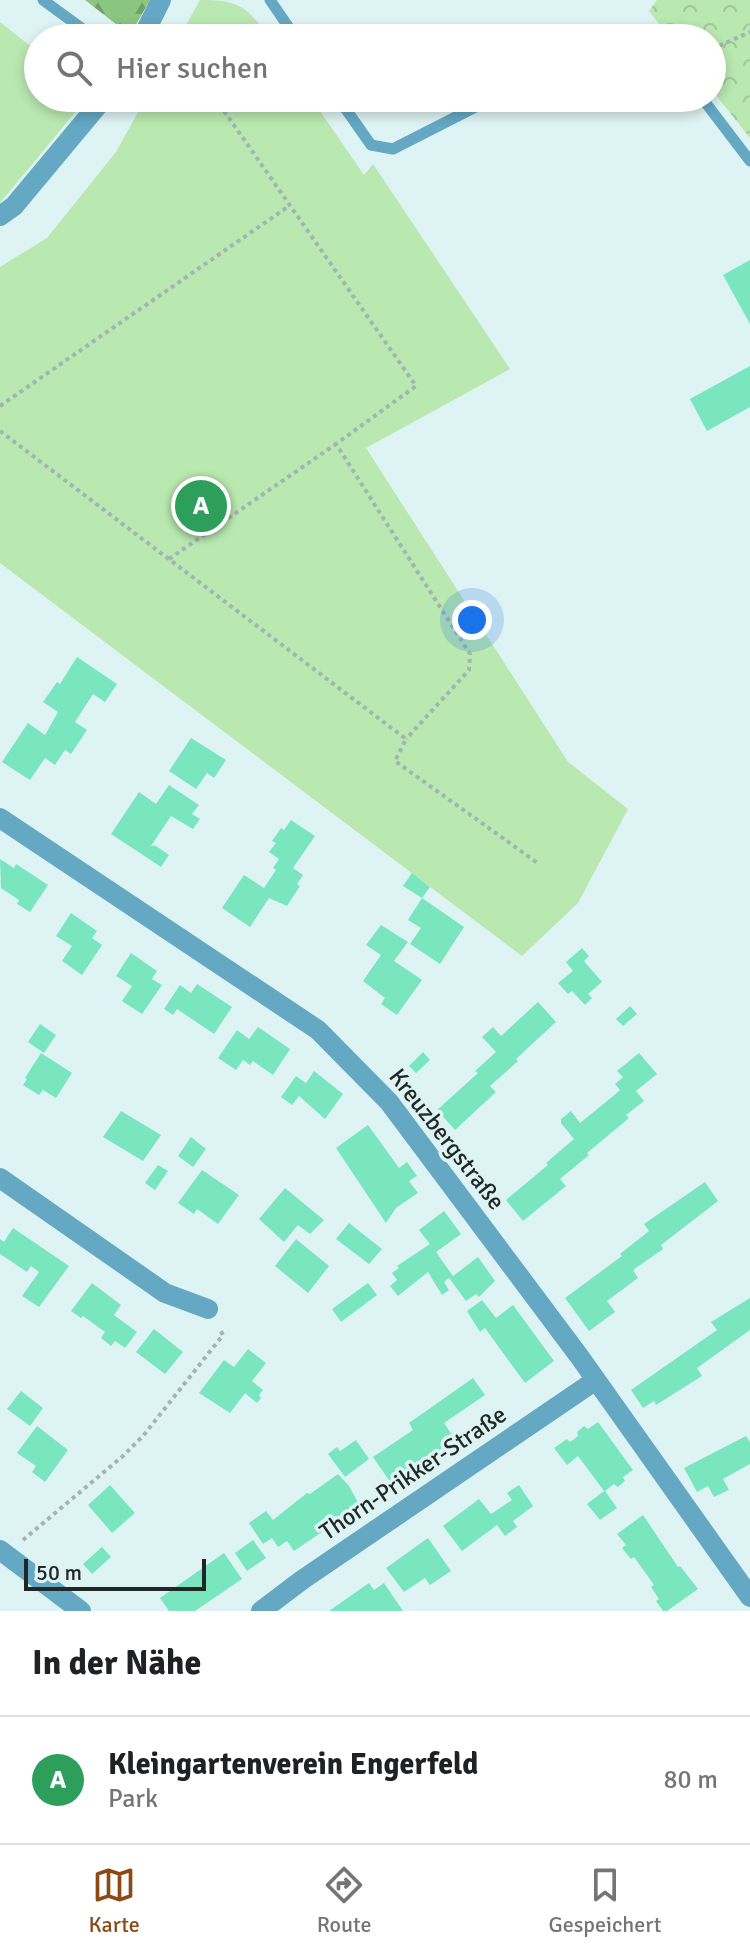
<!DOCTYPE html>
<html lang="de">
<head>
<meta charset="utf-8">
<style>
	:root { --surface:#fff; --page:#f6f6f6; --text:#202124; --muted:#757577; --line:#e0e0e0; --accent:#8a4a13 }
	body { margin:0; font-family:Signika,sans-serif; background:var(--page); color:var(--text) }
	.scale { position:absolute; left:24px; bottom:20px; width:182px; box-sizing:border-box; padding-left:8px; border:4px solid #1f2727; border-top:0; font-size:22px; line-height:28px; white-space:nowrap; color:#1f2727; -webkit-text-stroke:6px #def3f3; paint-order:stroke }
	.you { position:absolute; left:472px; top:620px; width:28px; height:28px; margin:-20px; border:6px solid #fff; border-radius:50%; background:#1a73e8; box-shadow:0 0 0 12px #1a73e833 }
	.badge { display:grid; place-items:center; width:52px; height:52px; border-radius:50%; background:var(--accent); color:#fff; font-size:26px; font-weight:700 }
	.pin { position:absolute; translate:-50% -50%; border:4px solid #fff; box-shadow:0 2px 8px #0006 }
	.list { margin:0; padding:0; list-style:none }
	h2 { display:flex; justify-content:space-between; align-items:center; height:104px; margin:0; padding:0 32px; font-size:34px }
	h2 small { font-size:26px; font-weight:400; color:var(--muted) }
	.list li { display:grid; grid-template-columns:52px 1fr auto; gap:24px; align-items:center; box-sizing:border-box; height:128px; padding:0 32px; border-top:2px solid var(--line) }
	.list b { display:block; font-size:30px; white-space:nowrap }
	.list p { margin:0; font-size:26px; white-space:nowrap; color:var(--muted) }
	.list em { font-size:26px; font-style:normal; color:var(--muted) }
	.icon { flex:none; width:44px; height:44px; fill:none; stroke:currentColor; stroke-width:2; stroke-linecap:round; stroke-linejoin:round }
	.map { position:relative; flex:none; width:750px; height:1611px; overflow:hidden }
	.search { position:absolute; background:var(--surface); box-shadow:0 4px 12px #0003; left:24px; right:24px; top:24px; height:88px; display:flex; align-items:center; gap:20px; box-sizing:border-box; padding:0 28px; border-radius:44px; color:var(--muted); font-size:30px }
	.sheet { height:232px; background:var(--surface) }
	nav { display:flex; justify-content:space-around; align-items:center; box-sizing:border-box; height:112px; border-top:2px solid var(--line); background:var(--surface); font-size:22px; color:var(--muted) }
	nav a { display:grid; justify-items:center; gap:4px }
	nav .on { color:var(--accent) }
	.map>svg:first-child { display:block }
	.green { fill:#b9e8b0 }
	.forest { fill:url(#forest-firs) }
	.park { fill:url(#park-crowns) }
	.building { fill:#79e6c0 }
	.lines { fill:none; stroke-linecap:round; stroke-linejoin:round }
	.path { stroke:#a3b4b4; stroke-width:4; stroke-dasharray:4 4; stroke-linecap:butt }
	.lane { stroke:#65a8c3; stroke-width:11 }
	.street { stroke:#65a8c3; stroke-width:20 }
	.labels { text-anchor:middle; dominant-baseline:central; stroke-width:7; stroke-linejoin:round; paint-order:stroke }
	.street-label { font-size:24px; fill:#1f2727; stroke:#def3f3 }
</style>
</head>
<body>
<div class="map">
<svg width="750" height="1611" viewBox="0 0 750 1611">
	<defs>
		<pattern id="forest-firs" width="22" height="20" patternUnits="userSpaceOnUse" patternTransform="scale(2)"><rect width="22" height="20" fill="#8bc680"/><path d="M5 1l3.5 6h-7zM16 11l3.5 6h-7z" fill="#71a169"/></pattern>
		<pattern id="park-crowns" width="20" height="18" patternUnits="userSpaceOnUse" patternTransform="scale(2)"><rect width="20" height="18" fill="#b9e8b0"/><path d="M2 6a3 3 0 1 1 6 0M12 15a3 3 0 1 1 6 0" fill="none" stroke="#9fc797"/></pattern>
	</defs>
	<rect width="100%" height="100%" fill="#def3f3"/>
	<path class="green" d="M200 0C239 0 247 6 269 38H179Z
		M0 22 38 52V98H87L0 203Z
		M146 98H311L364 175 373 164 510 369 366 448 568 762 628 809 578 903 522 956 0 563V267L47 238 116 152Z"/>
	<path class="forest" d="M85 0H150L130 35Z"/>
	<path class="park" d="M657 0H750V138L712 90V38H670L649 11Z"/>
	<path class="building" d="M750 260V324L723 275Z
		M750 366V407L707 431 690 399Z
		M77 657 117 684 105 702 93 694 75 722 87 730 71 754 65 750 55 765 45 758 30 780 2 762 28 723 45 735 58 712 43 702 57 682 60 684Z
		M191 738 226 760 214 778 207 773 196 789 169 771Z
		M169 785 199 805 192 814 200 819 193 829 171 816 151 846H156L169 855 161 867 111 834 139 792 156 804Z
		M291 820 315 836 293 868 303 875 297 884 300 886 287 906 269 898 250 927 222 908 244 875 264 888 276 870 273 868 279 859 269 852 276 843 272 841 281 828 284 830Z
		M0 859 14 868 16 864 48 885 30 912 17 904 19 900 1 888Z
		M412 873 430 887 422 898 403 886Z
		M422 898 464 927 440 964 410 944 421 928 408 920Z
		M71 913 97 931 92 938 102 945 82 975 62 961 72 946 56 936Z
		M381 925 408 942 394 961 422 980 397 1015 381 1004 385 998 363 981 381 955 366 945Z
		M582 948 589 956 584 961 602 982 588 994 592 998 585 1005 572 991 568 994 558 983 573 971 566 962Z
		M131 953 157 971 152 979 162 985 142 1014 122 1001 132 986 116 976Z
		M197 984 232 1007 214 1034 177 1009 173 1015 164 1009 180 985 191 993Z
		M538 1002 556 1022 516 1059 518 1061 490 1086 496 1092 455 1130 437 1110 478 1073 475 1071 496 1052 482 1037 493 1027 501 1036Z
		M630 1006 637 1014 623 1026 616 1019Z
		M40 1024 56 1035 44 1053 28 1042Z
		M258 1027 290 1049 273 1075 253 1061 250 1065 243 1060 236 1070 218 1058 237 1030 249 1039Z
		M423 1052 430 1060 416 1073 409 1066Z
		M41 1053 72 1073 56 1098 43 1090 39 1095 23 1085 27 1079 25 1078Z
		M639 1053 657 1074 636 1091 644 1101 626 1115 629 1118 587 1153 589 1155 560 1179 566 1186 523 1221 506 1200 548 1165 546 1163 574 1139 561 1123V1119L571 1111 580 1123 612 1097 620 1090 615 1084 623 1077 617 1071Z
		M314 1071 343 1094 325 1119 299 1096 292 1105 281 1097 296 1076 306 1083Z
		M121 1111 161 1135 143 1161 103 1137Z
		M368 1125 399 1168 407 1162 417 1176 409 1181 418 1193 396 1208 386 1223 336 1148Z
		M191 1137 206 1149 193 1167 178 1156Z
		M158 1165 168 1171 155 1190 145 1183Z
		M202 1170 239 1195 218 1224 197 1209 194 1214 178 1203Z
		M705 1182 718 1201 661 1245 663 1249 633 1270 638 1278 607 1301 615 1312 589 1331 565 1298 622 1256 620 1254 649 1231 644 1224Z
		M285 1188 324 1220 310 1234 298 1225 284 1242 259 1219Z
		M444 1211 461 1234 436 1252 453 1276 478 1257 495 1281 479 1297 476 1294 466 1301 449 1278 444 1282 449 1290 442 1295 428 1272 398 1296 390 1286 397 1280 392 1273 399 1268 397 1266 430 1244 419 1230Z
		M349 1223 382 1249 369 1264 336 1239Z
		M13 1228 69 1266 39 1307 22 1296 39 1272 31 1266 27 1272 0 1254V1239L4 1242Z
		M296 1239 329 1266 308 1293 275 1266Z
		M92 1283 121 1305 114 1315 137 1332 125 1348 115 1341 111 1346 101 1338 105 1332 83 1316 81 1318 71 1311Z
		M368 1283 377 1295 341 1322 332 1309Z
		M750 1298V1330L697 1368 702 1376 656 1405 654 1401 643 1408 631 1390 717 1330 711 1322Z
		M482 1300 496 1318 513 1305 554 1361 525 1383 485 1328 480 1332 467 1311Z
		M154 1329 183 1352 165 1374 136 1352Z
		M248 1349 266 1363 252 1381 263 1390 259 1395 261 1398 257 1403 245 1393 230 1413 199 1393 224 1360 234 1367Z
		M473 1378 485 1395 444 1423 455 1439 391 1483 373 1457 413 1430 409 1423Z
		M21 1391 43 1408 30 1426 7 1409Z
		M598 1422 633 1470 623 1477 625 1481 618 1487 614 1484 605 1491 617 1508 600 1520 587 1504 604 1491 578 1456 567 1465 554 1448 567 1439 570 1442 578 1436 577 1432 584 1426 588 1429Z
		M37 1426 68 1450 45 1482 32 1472 36 1466 17 1453Z
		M746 1436 750 1442V1464L723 1479 729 1490 714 1497 708 1486 697 1492 684 1468Z
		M356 1440 369 1459 345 1477 328 1454 337 1447 340 1451Z
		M338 1474 349 1486 360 1506 294 1551 287 1541 278 1547 272 1538 263 1544 249 1523 266 1511 273 1520 307 1493 310 1494Z
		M110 1485 135 1513 112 1533 88 1505Z
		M519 1485 533 1506 513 1521 517 1527 505 1536 497 1525 462 1551 443 1526 479 1499 491 1514 512 1500 507 1493Z
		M643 1515 678 1567 680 1566 698 1589 667 1611H663L656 1601 659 1599 651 1587 654 1585 634 1557 631 1559 622 1548 626 1545 617 1534Z
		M428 1538 451 1571 430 1585 425 1578 404 1592 386 1568Z
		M253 1540 266 1558 247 1571 235 1553Z
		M102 1547 111 1557 92 1574 83 1564Z
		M224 1553 242 1579 195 1611H169L160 1598Z
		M369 1583 374 1590 384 1583 403 1611H329Z"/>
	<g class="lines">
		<path class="path" d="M712 49 750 32
			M215 98 416 386 336 444 470 654 469 670 406 739
			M0 406 289 206
			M0 431 406 739 395 761 539 864
			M169 559 336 444
			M23 1540 123 1456 143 1436 223 1335 219 1328"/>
		<path class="lane" d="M43 0 95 38
			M270 0 296 38
			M338 98 371 145 393 149 493 98
			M702 98 750 161"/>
		<path class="street" d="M142 38 161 0
			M0 216 14 206 104 98
			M0 818 318 1030 389 1102 579 1356 750 1597
			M0 1178 165 1293 208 1309
			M0 1550 81 1611
			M261 1611 302 1580 596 1380"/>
	</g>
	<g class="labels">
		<g class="street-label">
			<text transform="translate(447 1139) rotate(52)">Kreuzbergstraße</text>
			<text transform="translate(413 1473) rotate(-34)">Thorn-Prikker-Straße</text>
		</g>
	</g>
</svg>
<div class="scale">50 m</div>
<div class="you"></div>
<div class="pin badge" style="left:201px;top:506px;background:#2e9e5b">A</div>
<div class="search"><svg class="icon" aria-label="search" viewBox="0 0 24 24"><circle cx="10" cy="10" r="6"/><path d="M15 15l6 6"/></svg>Hier suchen</div>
</div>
<section class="sheet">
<h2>In der Nähe<small></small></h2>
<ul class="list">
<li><span class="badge" style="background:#2e9e5b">A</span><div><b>Kleingartenverein Engerfeld</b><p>Park</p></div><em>80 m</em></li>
</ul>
</section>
<nav>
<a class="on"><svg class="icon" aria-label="map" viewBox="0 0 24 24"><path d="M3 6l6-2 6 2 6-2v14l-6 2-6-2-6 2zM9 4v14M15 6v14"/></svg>Karte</a>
<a><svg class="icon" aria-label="directions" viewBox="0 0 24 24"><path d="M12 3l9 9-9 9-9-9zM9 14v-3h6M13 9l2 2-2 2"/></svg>Route</a>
<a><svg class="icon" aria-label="saved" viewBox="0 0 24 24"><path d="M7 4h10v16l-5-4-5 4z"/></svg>Gespeichert</a>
</nav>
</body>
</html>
